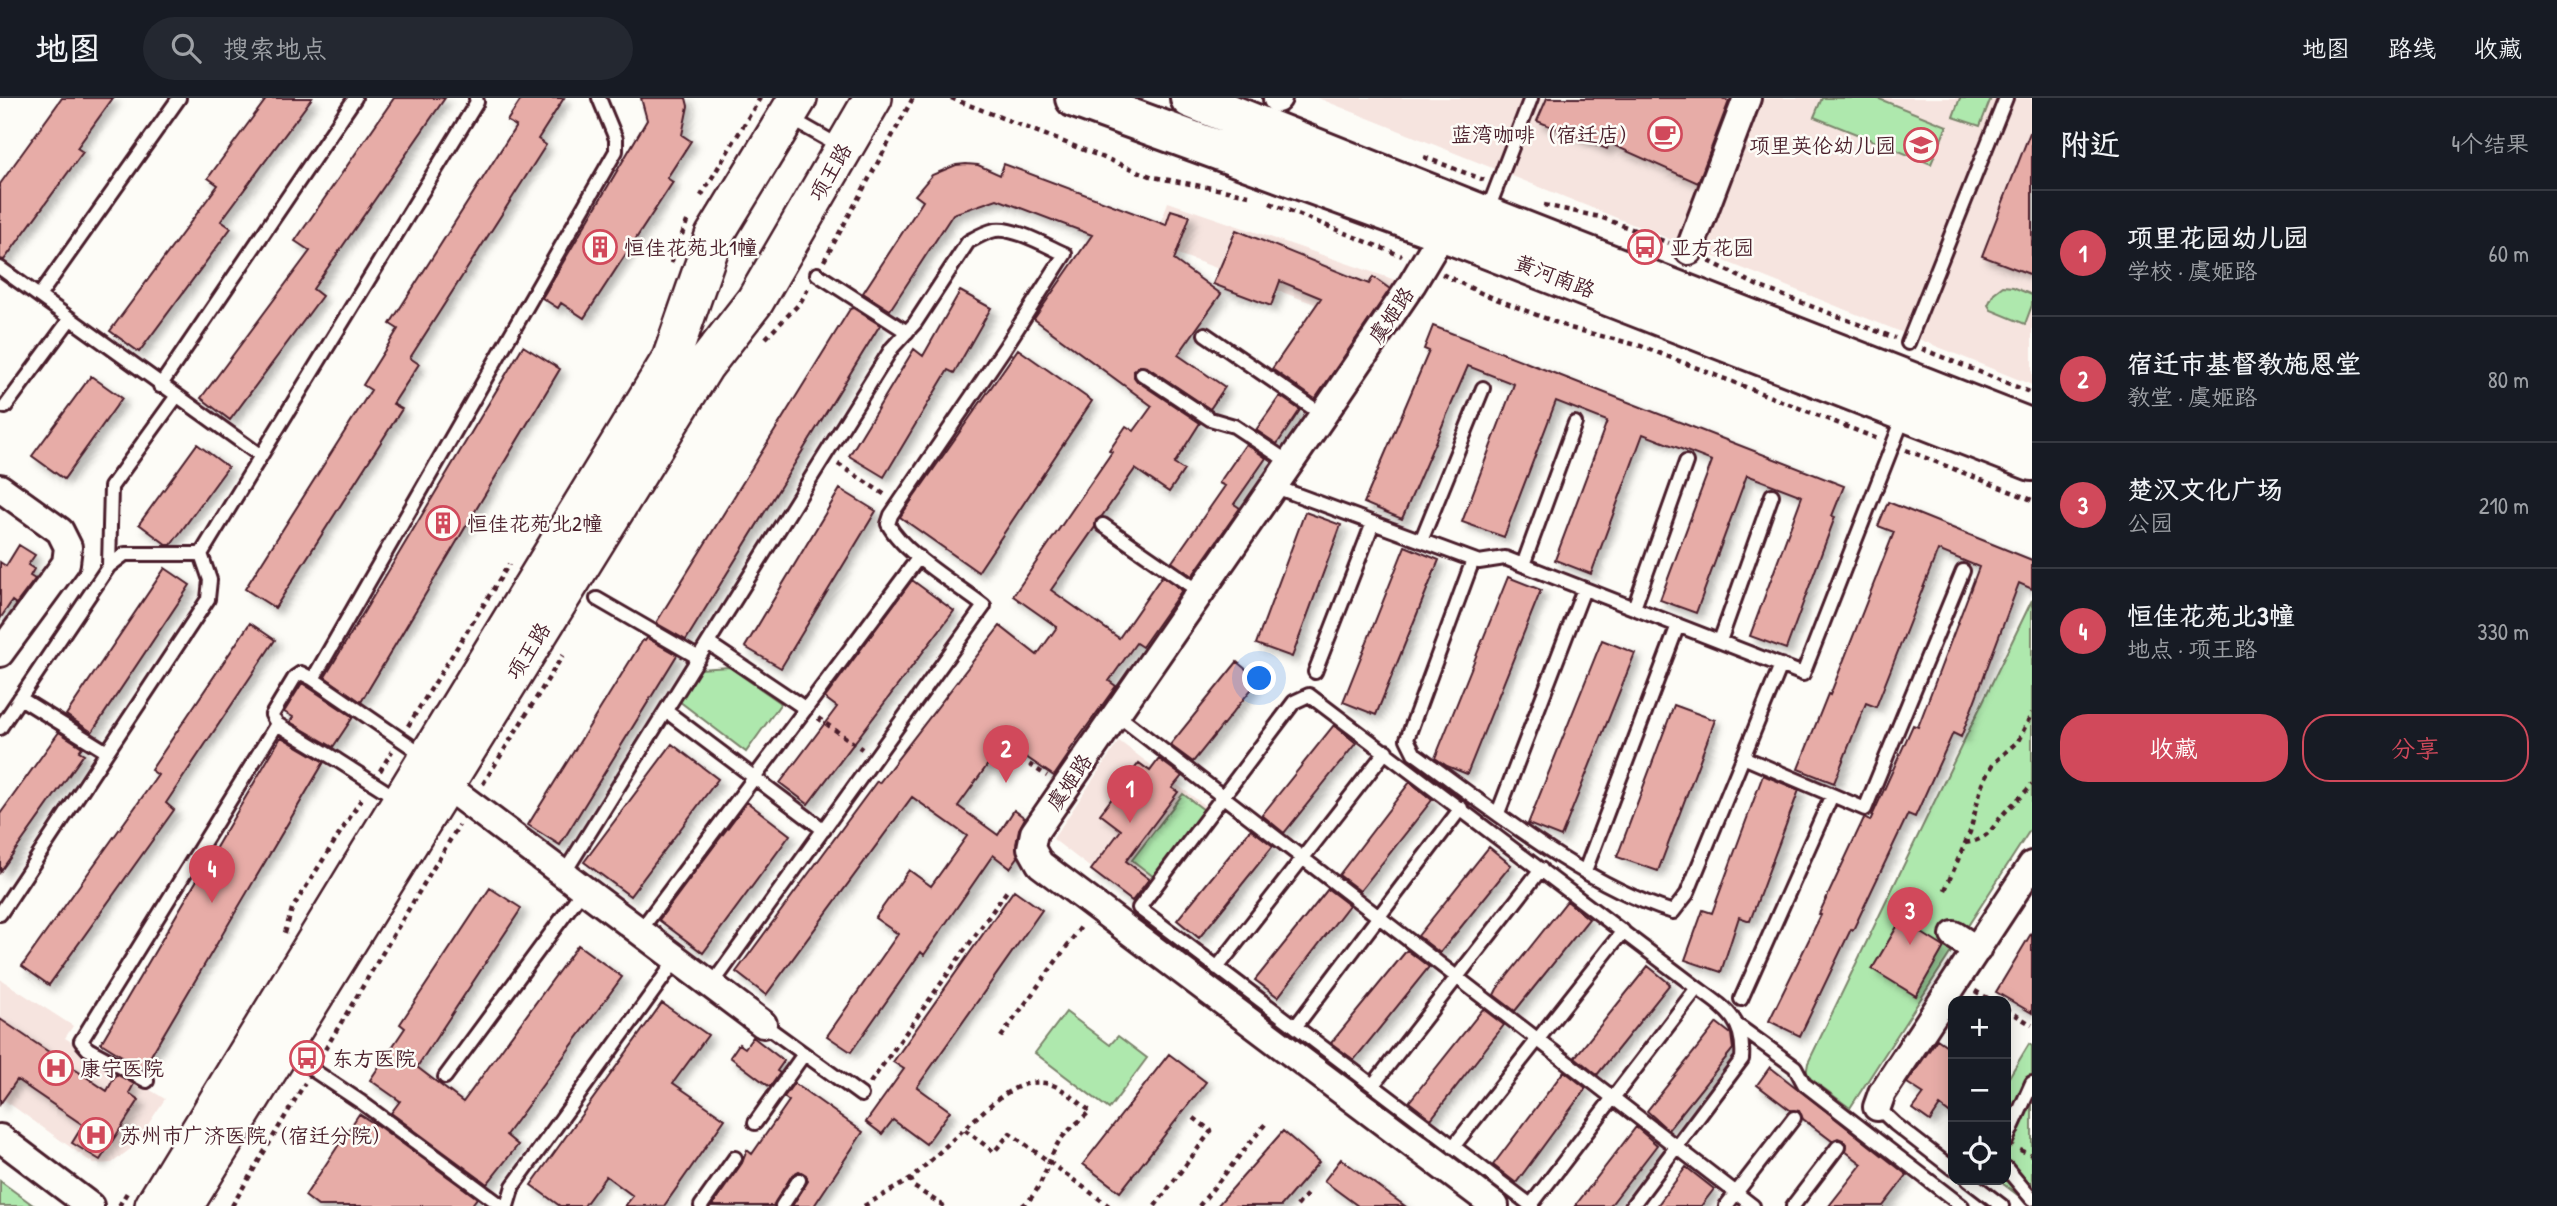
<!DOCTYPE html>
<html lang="zh">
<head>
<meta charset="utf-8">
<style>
	:root { --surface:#171b24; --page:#242831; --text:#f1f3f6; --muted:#9ea1a6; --line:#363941; --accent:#d1495b }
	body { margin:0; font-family:"Patrick Hand","LXGW WenKai TC",sans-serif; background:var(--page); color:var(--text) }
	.controls { position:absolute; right:21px; bottom:21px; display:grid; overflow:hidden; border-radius:14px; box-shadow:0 4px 18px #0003 }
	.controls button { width:63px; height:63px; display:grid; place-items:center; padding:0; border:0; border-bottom:2px solid var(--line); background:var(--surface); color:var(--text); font:35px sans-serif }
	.you { position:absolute; left:1260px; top:581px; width:24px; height:24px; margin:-18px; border:5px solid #fff; border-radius:50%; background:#1a73e8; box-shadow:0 0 0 10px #1a73e833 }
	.badge { display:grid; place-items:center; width:46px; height:46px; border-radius:50%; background:var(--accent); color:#fff; font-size:23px; font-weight:700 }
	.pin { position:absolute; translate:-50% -58px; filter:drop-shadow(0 2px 4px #0008) }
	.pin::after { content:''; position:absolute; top:37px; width:24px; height:21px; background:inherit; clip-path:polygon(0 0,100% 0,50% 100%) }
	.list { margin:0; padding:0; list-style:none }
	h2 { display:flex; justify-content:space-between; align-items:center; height:91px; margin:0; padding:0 28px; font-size:30px }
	h2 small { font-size:23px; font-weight:400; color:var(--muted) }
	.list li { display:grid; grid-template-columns:46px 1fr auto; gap:21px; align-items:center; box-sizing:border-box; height:126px; padding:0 28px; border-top:2px solid var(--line) }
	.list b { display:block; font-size:26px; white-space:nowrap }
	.list p { margin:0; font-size:23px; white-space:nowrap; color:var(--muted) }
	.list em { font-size:23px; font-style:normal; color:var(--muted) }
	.actions { display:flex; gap:14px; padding:21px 28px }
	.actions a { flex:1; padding:16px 0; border:2px solid var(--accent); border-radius:28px; text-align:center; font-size:24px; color:var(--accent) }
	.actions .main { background:var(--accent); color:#fff }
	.icon { flex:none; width:38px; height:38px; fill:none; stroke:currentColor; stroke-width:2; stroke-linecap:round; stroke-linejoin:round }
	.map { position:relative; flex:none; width:2032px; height:1108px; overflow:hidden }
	header { display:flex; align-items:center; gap:42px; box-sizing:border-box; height:98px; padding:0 35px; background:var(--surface); border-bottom:2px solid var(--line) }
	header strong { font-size:33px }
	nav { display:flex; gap:38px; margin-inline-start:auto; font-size:24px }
	.search { width:490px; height:63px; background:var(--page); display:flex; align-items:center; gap:18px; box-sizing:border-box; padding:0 24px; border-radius:38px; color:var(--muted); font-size:26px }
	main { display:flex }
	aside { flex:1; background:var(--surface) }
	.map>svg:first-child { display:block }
	.built { fill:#f6e4df }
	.green { fill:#aee8ad; stroke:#7c846c; stroke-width:2 }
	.building { fill:#e7aca7; stroke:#4a1f2b; stroke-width:2; filter:url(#shadow) }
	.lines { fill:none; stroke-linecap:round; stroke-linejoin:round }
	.lane-casing { stroke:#4a1f2b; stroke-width:18 }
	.street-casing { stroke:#4a1f2b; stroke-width:32 }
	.secondary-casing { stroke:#4a1f2b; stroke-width:42 }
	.primary-casing { stroke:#4a1f2b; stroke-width:44 }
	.path { stroke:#4a1f2b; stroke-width:4.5; stroke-dasharray:5 5; stroke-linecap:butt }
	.lane { stroke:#fdfcf7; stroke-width:12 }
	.street { stroke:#fdfcf7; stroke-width:26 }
	.secondary { stroke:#fdfcf7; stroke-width:37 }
	.primary { stroke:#fdfcf7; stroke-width:38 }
	.labels { text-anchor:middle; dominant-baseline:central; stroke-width:5; stroke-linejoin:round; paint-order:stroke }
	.poi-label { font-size:21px; fill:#4a1f2b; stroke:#fdfcf7; text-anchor:start }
	.street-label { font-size:21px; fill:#4a1f2b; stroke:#fdfcf7 }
</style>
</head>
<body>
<header>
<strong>地图</strong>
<div class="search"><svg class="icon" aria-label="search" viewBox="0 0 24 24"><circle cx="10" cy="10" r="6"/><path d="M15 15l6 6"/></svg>搜索地点</div>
<nav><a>地图</a><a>路线</a><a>收藏</a></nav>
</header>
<main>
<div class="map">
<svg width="2032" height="1108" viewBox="0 0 2032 1108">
	<defs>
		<filter id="shadow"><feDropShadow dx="5.5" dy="5.5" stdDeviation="3.5" flood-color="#0004"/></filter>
	</defs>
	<rect width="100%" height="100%" fill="#fdfcf7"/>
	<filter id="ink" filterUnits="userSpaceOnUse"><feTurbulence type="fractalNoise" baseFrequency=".0143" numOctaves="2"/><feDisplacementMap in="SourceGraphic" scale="14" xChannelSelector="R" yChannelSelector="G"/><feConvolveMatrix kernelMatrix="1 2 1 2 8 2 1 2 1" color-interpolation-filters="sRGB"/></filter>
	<g filter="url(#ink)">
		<path class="built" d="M1318 0H2032V287L1926 244Z
			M1168 104 1404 185 1375 228 1153 147Z
			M1119 643 1208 710 1136 805 1053 741Z
			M0 881 73 928 65 940 165 1001 133 1049 112 1065 94 1066 0 999Z"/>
		<path class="green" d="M1822 0H1877L1947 28 1931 66 1814 19Z
			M1960 0H1991L1980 28 1953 19Z
			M2003 188 2013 189 2032 197V207L2025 226 1991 212 1988 207 1994 195Z
			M2032 502V729L1850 1010 1806 977 1808 965Z
			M729 569 781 605 746 654 679 603 699 571Z
			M1183 696 1204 712 1154 779 1132 762Z
			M1066 914 1110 947 1118 938 1147 960 1109 1011 1035 955Z
			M2029 946 2032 948V1108L1998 1082H2006V984Z
			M0 1083 33 1107 35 1108H0Z"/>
		<path class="building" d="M62 0H113L77 50 83 54 4 162 0 161V86Z
			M267 0H312L221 123 231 130 139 254 110 233 218 87 208 80Z
			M394 0H445L313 191 322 198 230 322 201 300 310 153 295 143Z
			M522 0H564L538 41 546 47 410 260 419 266 393 306 402 311 275 510 245 491 371 292 363 287 398 231 390 226 516 28 507 23Z
			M641 0H686L688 8 682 37 691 43 667 80 673 84 584 220 561 205 558 210 542 200 647 22Z
			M1547 0H1722L1729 3 1698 85 1609 45 1607 51 1537 23Z
			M2031 32 2032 33V177L1982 158Z
			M966 66 978 67 1000 77 1004 66 1166 127 1171 112 1190 118 1174 162 1221 196 1178 257 1225 289 1210 311 1147 269 1139 268 1134 272V279L1137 283 1200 325 1174 366 1184 372 1169 394 1135 371 1102 418 1096 422 1095 429 1051 492 1119 540 1162 478 1182 492 1142 549 1136 545 1109 583 1116 588 1068 655 1069 656 1054 678 1004 644 958 708 998 737 1014 712 1025 720 1019 731 1016 747 1018 759 1010 770 993 757 924 857 921 854 851 954 827 938 898 836 875 820 909 772 931 788 967 738 912 699 766 897 736 874 877 683 879 685 1000 528 1037 557 1057 529 1013 498 1112 354 1109 353 1126 328 1134 333 1152 308 1034 221 1092 137 997 101 953 116 890 212 863 195 923 103 915 97 932 77 956 67Z
			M1236 132 1369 186 1373 179 1390 191 1315 301 1272 271 1321 200 1280 183 1271 208 1213 186Z
			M960 193 991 210 954 275 948 272 884 379 849 358 914 251 923 258Z
			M853 210 880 227 686 542 656 525 850 211Z
			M1433 228 1844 388 1832 418 1835 419 1786 551 1750 538 1802 398 1747 377 1696 515 1660 502 1712 363 1643 336 1591 476 1555 462 1607 323 1556 303 1504 439 1462 424 1514 286 1468 268 1402 421 1364 405 1429 253 1424 251Z
			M523 248 560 271 361 604 325 579Z
			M1018 251 1092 303 978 474 900 419Z
			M91 278 122 300 64 381 32 358Z
			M1280 298 1300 312 1277 346 1256 332Z
			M197 346 228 369 171 447H167L139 426Z
			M1246 346 1266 360 1234 406 1240 410 1192 478 1172 464 1225 388 1219 385Z
			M840 391 876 413 781 570 745 549Z
			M1888 404 2032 462V491L2019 485 1961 639 1953 635 1915 719 1908 716 1853 832 1851 831 1800 938 1769 923 1821 817 1819 816 1864 720 1870 723 1913 627 1918 629 1979 469 1938 452 1876 609 1866 605 1834 685 1798 671 1828 596 1830 597 1894 434 1878 428Z
			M1305 414 1341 427 1292 559 1256 546Z
			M19 447 35 457 28 467 34 471 30 478 35 481 16 506 12 503 0 521V464L6 468Z
			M1405 448 1439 462 1376 617 1343 604Z
			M165 470 190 487 92 634 66 617Z
			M1508 479 1541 492 1467 676 1447 668 1435 660Z
			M912 482 954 513 808 706 780 685 837 609 825 600Z
			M250 525 275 542 166 705 174 712 49 887 22 868 158 677 151 672Z
			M647 540 677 557 560 747 528 727 643 542 645 543Z
			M1602 542 1635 555 1561 739 1528 726Z
			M1237 564 1259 582 1193 664 1170 647Z
			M302 585 353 619 333 649 290 624 293 619 284 614Z
			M1674 607 1715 622 1658 773 1617 759Z
			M1334 627 1356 645 1284 735 1262 717Z
			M59 634 82 649 79 653 84 656 0 774V716Z
			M281 639 324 664 143 971 101 945Z
			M672 646 718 681 630 798 584 764Z
			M1159 661 1182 678 1172 690 1178 694 1126 763 1149 781 1132 803 1091 772 1121 732 1100 716 1139 665 1150 673Z
			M1763 677 1799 692 1750 823 1739 819 1721 874 1685 862 1703 812 1712 815Z
			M1410 684 1432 702 1360 793 1339 777Z
			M747 704 790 737 703 855 659 822Z
			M1251 731 1273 748 1199 840 1177 822Z
			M1489 749 1511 767 1440 855 1418 838Z
			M490 790 521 810 519 814 417 969 463 1004 578 847 622 879 506 1037 518 1047 487 1086 391 1015 400 1003 370 982 405 930 400 926Z
			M1328 791 1349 807 1278 899 1255 882Z
			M1014 792 1042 812 917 989 950 1013 926 1046 893 1022 882 1036 866 1024 904 971 893 964Z
			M1567 803 1589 821 1515 913 1494 897 1497 891Z
			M1901 822 1944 849 1916 898 1872 871Z
			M2032 834V915L1996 894Z
			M1407 852 1429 869 1354 962 1331 945Z
			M1648 868 1670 886 1597 977 1575 959Z
			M662 905 708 937 673 985 725 1021 664 1108H625L633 1098 606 1078 584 1108H560L531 1087Z
			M1483 911 1504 927 1431 1021 1409 1004Z
			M0 921 107 993 116 976 134 986 129 995 139 1002 100 1062 72 1045 83 1027 17 982 0 1006Z
			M1717 925 1731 936 1733 951 1668 1032 1647 1013Z
			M753 939 784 963 777 973 780 975 770 989 730 959 739 946 745 950Z
			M1937 941 1953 952V1018L1940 1008 1930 1023 1913 1011 1924 996 1907 985Z
			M1169 956 1206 984 1120 1094 1083 1066Z
			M1770 969 1907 1077 1883 1108H1829L1862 1066 1845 1053 1846 1046 1843 1042 1838 1040 1832 1043 1803 1021 1799 1013 1790 1012 1757 987Z
			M1564 973 1586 990 1516 1085 1493 1067Z
			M794 985 863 1034 814 1108H792L808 1083 806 1077 799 1073 792 1077 773 1108H712L742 1065 747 1052 752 1056 789 1003 784 999Z
			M359 1016 381 1030 477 1100 471 1108H318L305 1098Z
			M1636 1029 1657 1047 1610 1108H1575Z
			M1283 1033 1319 1064 1281 1108H1217Z
			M1341 1061 1405 1108H1358L1324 1083Z
			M1686 1069 1714 1091 1701 1108H1657Z"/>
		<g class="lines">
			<g class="lane-casing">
				<path id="lane" d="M790 20 841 49
					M1487 114 1531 0
					M0 170 261 358
					M817 176 907 234
					M39 198 179 0
					M1205 236 1323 317
					M1908 245 2006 0
					M1142 276 1210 321 1234 328 1290 365
					M160 288 355 0
					M5 309 70 221
					M1273 388 1479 464 1505 460 1803 576 1904 318
					M1103 427 1200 494
					M1421 443 1483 290
					M1473 462 1407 641 1414 655C1493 712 1581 785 1673 814L1687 796 1781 567
					M1523 467 1575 325
					M109 468 111 389 176 299
					M597 501 699 560
					M1634 510 1686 364
					M1720 543 1772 397
					M708 545 806 611
					M1315 574 1373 425
					M20 600 107 654
					M666 613 824 732
					M1116 616 1753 1108
					M277 626 272 617 295 579 301 575 313 581
					M0 630 109 468 125 456H201
					M425 658 313 581 616 53V41L599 0
					M1743 659 1865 711 1963 473
					M1498 715 1584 491
					M1585 773 1678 527
					M563 777 892 250 915 225 968 144C977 139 985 134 995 132 1014 129 1047 148 1065 156L1004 251 891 417 888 426C904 456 956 486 984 508L711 888
					M0 816 208 501 210 482 201 456 477 4 476 0
					M639 834 919 459
					M1217 870 1386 653
					M1741 901 1832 697
					M763 926 861 997
					M1737 927 1795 969 1804 986 1962 1108
					M1296 928 1461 710
					M313 972 361 1004 502 1108
					M445 979 583 792
					M147 983 88 951 81 943 277 626 337 662 398 701
					M1373 987 1541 771
					M1877 1009 1895 1026 1953 1071
					M755 1025 804 956
					M2006 1043 2032 985
					M1453 1049 1623 833
					M2006 1070 2032 1101
					M1968 1082 2002 1108
					M1531 1107 1697 890
					M507 1108 513 1088 676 862
					M701 1108 735 1060
					M782 1108 799 1082
					M1532 1108 1139 810 1294 604 1309 597 1697 890C1726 911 1745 922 1742 961L1632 1108
					M1726 1108 1794 1020
					M1793 1108 1838 1049"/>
			</g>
			<g class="street-casing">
				<path id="street" d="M1277 1 1278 0
					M1443 134 1412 186 1323 317 1034 735 1031 750 1040 766 1495 1108
					M1689 153 1747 0
					M0 390 60 433 68 449 66 465 0 555
					M445 687 763 926
					M1954 837 1977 852
					M1877 1009 1882 995 2032 767
					M0 1040 90 1108"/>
			</g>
			<g class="secondary-casing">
				<path id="secondary" d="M154 1108 671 261 714 138 798 0
					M184 1108 705 267 755 203 873 0"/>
			</g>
			<g class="primary-casing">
				<path id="primary" d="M1075 0 1457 139 2032 363
					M1190 0 1468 111 2032 331"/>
			</g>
			<path class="path" d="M951 0 1153 79 1249 97
				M1424 59 1484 82
				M701 98 760 0
				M1270 105 1402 158
				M1544 107 1600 119 1669 145
				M824 163 913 0
				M1709 163 1758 188 1895 240
				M671 165 688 121
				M1442 176 1481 195 1570 230 1641 248 1878 341
				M766 240 800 205 809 189
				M1922 251 2032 295
				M1906 352 2032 402
				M838 366 887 398
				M818 620 862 651
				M408 628 509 466
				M1021 661 1047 678
				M380 673 392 653
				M483 686 563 557
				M1965 745C1992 741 1992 727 2008 711 2017 702 2025 695 2032 686
				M1945 792 1970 734 1982 686 1994 665 2018 643 2032 615
				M285 835 292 811 364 697
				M1975 893 1993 903
				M2006 911 2032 927
				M1001 939 1083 826
				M320 960 459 727
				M870 985 1009 790
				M2020 1052 2032 1057
				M119 1108 128 1093
				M232 1108 305 985
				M864 1108 911 1081
				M944 1108 914 1089 911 1081 964 1031
				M1022 1108C1042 1095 1046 1065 1058 1045 1066 1033 1080 1023 1090 1013 1080 1005 1070 996 1059 990 1022 970 989 1009 964 1031L994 1054 1010 1035 1109 1108
				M1155 1108 1211 1033 1190 1017
				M1199 1108 1266 1025
				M1297 1108 1309 1094"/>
			<use href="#lane" class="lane"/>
			<use href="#street" class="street"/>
			<use href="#secondary" class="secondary"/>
			<use href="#primary" class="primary"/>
		</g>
	</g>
	<defs>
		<g id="cafe-ring" transform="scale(1.75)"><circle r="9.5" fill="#fdfcf7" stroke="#d1495b" stroke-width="1.5"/><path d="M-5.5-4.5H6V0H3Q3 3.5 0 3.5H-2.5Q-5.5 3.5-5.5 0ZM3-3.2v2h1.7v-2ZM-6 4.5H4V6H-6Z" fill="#d1495b"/></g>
		<g id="school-ring" transform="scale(1.75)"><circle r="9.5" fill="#fdfcf7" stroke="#d1495b" stroke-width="1.5"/><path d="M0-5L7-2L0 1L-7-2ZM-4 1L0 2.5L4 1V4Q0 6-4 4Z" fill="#d1495b"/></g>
		<g id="building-ring" transform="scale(1.75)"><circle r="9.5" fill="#fdfcf7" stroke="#d1495b" stroke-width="1.5"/><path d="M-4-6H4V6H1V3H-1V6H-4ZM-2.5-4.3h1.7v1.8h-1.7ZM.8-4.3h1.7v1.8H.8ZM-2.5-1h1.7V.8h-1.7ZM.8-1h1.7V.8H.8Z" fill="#d1495b"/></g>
		<g id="bus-ring" transform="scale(1.75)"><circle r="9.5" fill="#fdfcf7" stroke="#d1495b" stroke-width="1.5"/><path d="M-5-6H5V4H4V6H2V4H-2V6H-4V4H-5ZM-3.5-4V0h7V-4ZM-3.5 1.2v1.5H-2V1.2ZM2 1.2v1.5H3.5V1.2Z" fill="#d1495b"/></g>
		<g id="hospital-ring" transform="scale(1.75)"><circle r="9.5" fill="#fdfcf7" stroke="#d1495b" stroke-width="1.5"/><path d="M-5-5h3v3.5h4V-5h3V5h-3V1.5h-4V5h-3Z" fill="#d1495b"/></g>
	</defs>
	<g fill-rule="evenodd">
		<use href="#cafe-ring" x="1665" y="36"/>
		<use href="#school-ring" x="1921" y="47"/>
		<use href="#building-ring" x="600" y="149"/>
		<use href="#bus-ring" x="1645" y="149"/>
		<use href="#building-ring" x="443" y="425"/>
		<use href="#bus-ring" x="307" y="960"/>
		<use href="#hospital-ring" x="56" y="970"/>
		<use href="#hospital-ring" x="96" y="1037"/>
	</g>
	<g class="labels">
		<g class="poi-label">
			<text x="1640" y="36" text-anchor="end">蓝湾咖啡（宿迁店）</text>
			<text x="1896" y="47" text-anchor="end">项里英伦幼儿园</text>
			<text x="624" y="149">恒佳花苑北1幢</text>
			<text x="1670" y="149">亚方花园</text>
			<text x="467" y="425">恒佳花苑北2幢</text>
			<text x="332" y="960">东方医院</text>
			<text x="80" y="970">康宁医院</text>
			<text x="120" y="1037">苏州市广济医院（宿迁分院）</text>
		</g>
		<g class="street-label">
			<text transform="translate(830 74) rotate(-60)">项王路</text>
			<text transform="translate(1555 178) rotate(21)">黄河南路</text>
			<text transform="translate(1391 217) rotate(-56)">虞姬路</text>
			<text transform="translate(528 553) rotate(-58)">项王路</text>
			<text transform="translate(1069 684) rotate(-56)">虞姬路</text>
		</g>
	</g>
</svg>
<div class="controls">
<button>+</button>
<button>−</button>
<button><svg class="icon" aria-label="locate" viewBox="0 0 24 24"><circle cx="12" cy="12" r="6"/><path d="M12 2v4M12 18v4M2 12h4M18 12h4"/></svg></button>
</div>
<div class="you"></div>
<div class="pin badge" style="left:1130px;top:725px">1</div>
<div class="pin badge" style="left:1006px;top:685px">2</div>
<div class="pin badge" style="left:1910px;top:847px">3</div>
<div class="pin badge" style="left:212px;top:805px">4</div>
</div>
<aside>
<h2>附近<small>4个结果</small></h2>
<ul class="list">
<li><span class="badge">1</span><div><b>项里花园幼儿园</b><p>学校 · 虞姬路</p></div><em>60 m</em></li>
<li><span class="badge">2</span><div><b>宿迁市基督教施恩堂</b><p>教堂 · 虞姬路</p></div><em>80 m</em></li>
<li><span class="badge">3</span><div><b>楚汉文化广场</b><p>公园</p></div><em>210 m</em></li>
<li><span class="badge">4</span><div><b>恒佳花苑北3幢</b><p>地点 · 项王路</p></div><em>330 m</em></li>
</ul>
<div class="actions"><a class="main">收藏</a><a>分享</a></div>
</aside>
</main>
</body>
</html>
